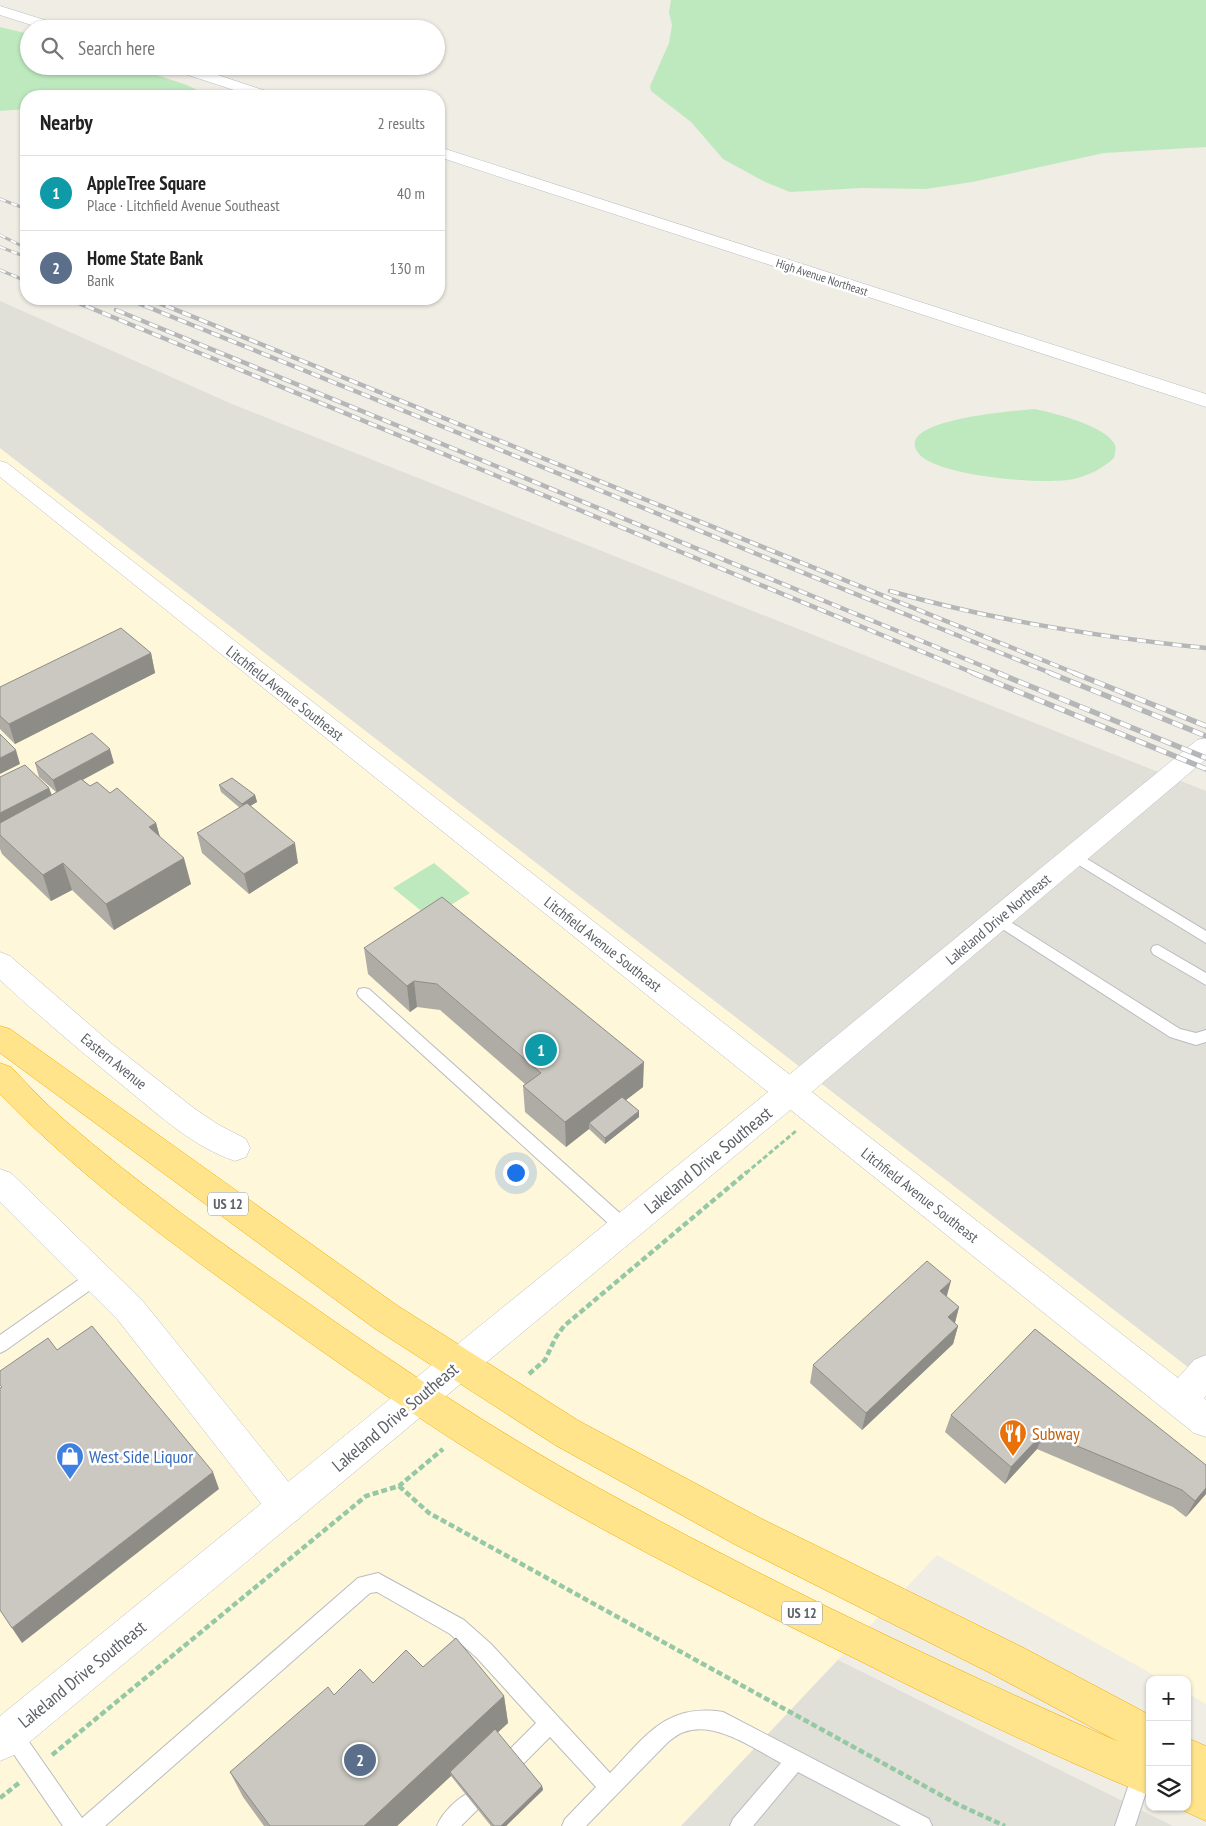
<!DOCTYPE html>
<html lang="en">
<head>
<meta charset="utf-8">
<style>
	:root { --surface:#fff; --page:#f6f6f6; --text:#222; --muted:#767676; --line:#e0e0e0; --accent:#f63723 }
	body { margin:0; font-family:"PT Sans Narrow",sans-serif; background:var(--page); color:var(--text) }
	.controls { position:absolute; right:15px; bottom:15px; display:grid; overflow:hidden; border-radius:10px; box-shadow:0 1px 4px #0004 }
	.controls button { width:45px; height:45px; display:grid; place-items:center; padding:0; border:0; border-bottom:1px solid var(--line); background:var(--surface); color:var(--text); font:25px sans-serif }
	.you { position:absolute; left:515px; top:1172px; width:18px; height:18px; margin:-12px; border:4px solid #fff; border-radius:50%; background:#1a73e8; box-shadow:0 0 0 8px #1a73e833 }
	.badge { display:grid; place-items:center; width:32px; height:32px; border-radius:50%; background:var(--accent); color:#fff; font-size:16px; font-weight:700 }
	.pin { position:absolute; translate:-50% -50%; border:2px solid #fff; box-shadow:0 1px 5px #0006 }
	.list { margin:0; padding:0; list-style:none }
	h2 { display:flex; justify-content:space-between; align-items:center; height:65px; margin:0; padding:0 20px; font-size:21px }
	h2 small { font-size:16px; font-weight:400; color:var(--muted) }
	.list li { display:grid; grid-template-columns:32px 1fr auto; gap:15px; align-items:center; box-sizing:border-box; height:75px; padding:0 20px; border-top:1px solid var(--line) }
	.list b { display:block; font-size:19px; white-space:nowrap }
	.list p { margin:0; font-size:16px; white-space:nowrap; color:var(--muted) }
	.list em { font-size:16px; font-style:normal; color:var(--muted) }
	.icon { flex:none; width:28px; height:28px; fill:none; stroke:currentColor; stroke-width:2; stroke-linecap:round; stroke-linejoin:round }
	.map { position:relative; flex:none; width:1206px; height:1826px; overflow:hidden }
	.search { position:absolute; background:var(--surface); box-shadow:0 1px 4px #0004; left:20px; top:20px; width:425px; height:55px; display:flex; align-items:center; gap:12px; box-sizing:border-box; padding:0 18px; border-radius:28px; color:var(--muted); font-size:19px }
	.panel { position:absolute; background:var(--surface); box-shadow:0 1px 4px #0004; left:20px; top:90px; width:425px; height:215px; border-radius:20px }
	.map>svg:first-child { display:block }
	.commercial { fill:#fff7d9 }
	.industrial { fill:#e0dfd8 }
	.green { fill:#bee9bf }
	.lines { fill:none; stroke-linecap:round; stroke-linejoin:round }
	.lane-casing { stroke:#b9bcc1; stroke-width:2 }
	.street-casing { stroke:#b9bcc1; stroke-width:1 }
	.secondary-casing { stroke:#b9bdc3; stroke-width:1 }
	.highway-casing { stroke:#f3ab00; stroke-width:1 }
	.path-far1 { stroke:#95c8a5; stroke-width:3; stroke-dasharray:5 2.5; stroke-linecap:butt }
	.path { stroke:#95c8a5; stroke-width:4.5; stroke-dasharray:6 3; stroke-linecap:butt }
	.lane { fill:#fff; fill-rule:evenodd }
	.street { fill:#fff; fill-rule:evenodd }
	.secondary { fill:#fff; fill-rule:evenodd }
	.highway { fill:#ffe48b; fill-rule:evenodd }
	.rail-far2-casing { stroke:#b5b6b7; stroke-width:3 }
	.rail-far1-casing { stroke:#b5b6b7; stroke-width:4.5 }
	.rail-casing { stroke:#b5b6b7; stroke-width:5.5 }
	.rail-far2 { stroke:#fff; stroke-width:2; stroke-dasharray:6; stroke-linecap:butt }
	.rail-far1 { stroke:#fff; stroke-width:3; stroke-dasharray:9; stroke-linecap:butt }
	.rail { stroke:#fff; stroke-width:4; stroke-dasharray:11; stroke-linecap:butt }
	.wall { fill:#afaca6 }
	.shaded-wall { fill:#8e8c87 }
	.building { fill:#cbc8c1; stroke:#8e8c87 }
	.labels { text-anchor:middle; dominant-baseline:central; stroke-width:5; stroke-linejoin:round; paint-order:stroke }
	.far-street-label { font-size:12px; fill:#5c6066; stroke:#fff }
	.shield { fill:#fff; stroke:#8d9094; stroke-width:1 }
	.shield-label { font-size:14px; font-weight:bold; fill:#5c6066 }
	.street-label { font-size:15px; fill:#5c6066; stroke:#fff }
	.near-street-label { font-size:18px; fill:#5c6066; stroke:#fff }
	.near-food-label { font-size:18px; fill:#c56008; stroke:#fff; text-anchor:start }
	.near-shop-label { font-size:18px; fill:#366cbe; stroke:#fff; text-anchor:start }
</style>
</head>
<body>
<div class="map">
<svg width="1206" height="1826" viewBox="0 0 1206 1826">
	<rect width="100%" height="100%" fill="#f0ede4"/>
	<path class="commercial" d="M0 448 1206 1381V1704L1187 1693V1680H1163L937 1555 681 1826H0Z"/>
	<path class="industrial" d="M0 301 232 404 1206 791V1381L0 448Z
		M838 1660 1173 1826H681Z"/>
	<path class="green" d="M671 0H1206V147L1104 153 972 182 926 189 862 188 790 192 765 182 723 159 691 122 651 91 650 86 669 43 672 25 669 13Z
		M0 27 29 34V66H129L187 85 201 92 199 95 195 96H26V109L0 111Z
		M1034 409C1054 413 1103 425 1114 443 1117 448 1115 453 1114 458 1102 469 1089 475 1074 479 1045 485 939 477 919 454 890 419 1018 411 1034 409Z
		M434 863 470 893 430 918 393 888Z"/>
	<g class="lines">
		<g class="lane-casing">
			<path id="lane" d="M1074 851 1206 931V943L1069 859 1067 856 1069 853Z
				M998 914 1180 1029 1196 1033 1206 1030V1042L1196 1045 1170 1037 993 923 991 919 993 915Z
				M1158 945 1206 973V985L1153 954 1151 950 1153 946Z
				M364 988 369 989 631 1223 633 1228 631 1233 625 1235 619 1233 359 997 357 993 359 989Z
				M97 1269 103 1271 105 1276 103 1281 6 1350 0 1353V1335L91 1271Z
				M378 1573 464 1620 491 1644 610 1773C646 1736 666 1703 723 1712L929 1819 932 1826H901L798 1772 753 1826H730L733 1819 781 1763C755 1749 714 1720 684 1732 678 1734 673 1738 668 1742L586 1826H562L565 1819 596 1787 550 1737 522 1765 515 1768 508 1765 505 1758 508 1751 536 1723 477 1658 450 1634 377 1592 370 1593 105 1826H63L4 1740 1 1733 4 1726 11 1723 18 1726 82 1818 358 1578Z
				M1142 1763 1149 1766 1150 1780 1135 1826H1115L1135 1766Z
				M471 1792 478 1795 481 1802 478 1809 461 1826H437C442 1813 458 1797 471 1792Z"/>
		</g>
		<g class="street-casing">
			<path id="street" d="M0 6 64 26 66 29H44L0 15Z
				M168 66H191L272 93 275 96H252L170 69Z
				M439 147 1206 394V407L439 157Z
				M0 461 7 463 1178 1378 1194 1360 1206 1355V1396L1204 1398 1206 1400V1437L1194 1433 0 477Z
				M0 952 10 956 112 1044 195 1109 219 1125 246 1139 250 1148 246 1157 235 1161C194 1147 161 1117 127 1089 84 1054 41 1018 0 980Z
				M0 1169 11 1173 142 1300 299 1495 304 1507 299 1519 286 1525 273 1519 118 1320 0 1202Z"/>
		</g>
		<g class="secondary-casing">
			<path id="secondary" d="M1206 738V759L801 1101 14 1755 0 1761V1716L779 1083 1197 740Z"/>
		</g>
		<g class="highway-casing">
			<path id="highway" d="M0 1026 10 1029 398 1306 579 1421 760 1518 1022 1647 1150 1715V1796C1051 1755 955 1709 860 1661 762 1613 665 1564 570 1511 471 1455 378 1391 285 1325 186 1254 85 1182 0 1094V1063L11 1067C27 1084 44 1102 62 1118 139 1185 223 1245 308 1303 401 1368 495 1431 595 1486 765 1580 942 1664 1119 1742L994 1675 734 1544 555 1445 374 1328 0 1053Z
				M1187 1738 1206 1746V1821L1175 1807H1187Z"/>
		</g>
		<path class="path-far1" d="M746 1173 796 1131"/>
		<path class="path" d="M529 1374 545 1360 556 1337 564 1326 747 1172
			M399 1486 429 1513 957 1804 1005 1826
			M52 1755 366 1496 399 1486 443 1449
			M0 1798 19 1783"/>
		<use href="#lane" class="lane"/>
		<use href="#street" class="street"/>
		<use href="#secondary" class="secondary"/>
		<use href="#highway" class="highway"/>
		<g class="rail-far2-casing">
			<path id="rail-far2" d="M0 199 26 209
				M0 235 26 248
				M0 247 26 257
				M0 270 26 281"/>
		</g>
		<g class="rail-far1-casing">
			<path id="rail-far1" d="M69 299 976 674
				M128 299 1053 674
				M149 299 1077 674
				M116 310 1002 674
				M890 591C994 621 1099 637 1206 648"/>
		</g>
		<g class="rail-casing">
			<path id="rail" d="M973 673 1206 769
				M998 673 1206 758
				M1050 673 1206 736
				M1074 673 1206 726"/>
		</g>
		<use href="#rail-far2" class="rail-far2"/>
		<use href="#rail-far1" class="rail-far1"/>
		<use href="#rail" class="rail"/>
	</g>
	<path class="wall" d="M151 653 155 673 15 744 0 729V687Z
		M35 763H114L83 780 90 786 110 793 156 823 160 837 191 884 114 930 72 890 51 901 2 854 0 849V777L49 788 52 795 56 792 39 777Z
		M219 785 255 795 257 802 250 806 298 863 249 894 202 853 197 833 240 808 221 792Z
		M364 948 643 1087 626 1100 639 1111V1117L605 1144 589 1129 566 1147 525 1112 523 1086 525 1084 440 1010 417 1007 410 1012 368 974Z
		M946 1297 959 1307 955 1323 958 1326 953 1344 862 1430 810 1383 813 1365Z
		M1035 1329 1206 1494 1186 1517 1173 1507 1037 1449 1005 1484 945 1432 951 1415Z
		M423 1667 504 1696 508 1723 497 1733 542 1786 543 1790 506 1826H491L451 1776 397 1826H264L243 1797 230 1772 334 1695Z"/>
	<path class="shaded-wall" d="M151 653 155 673 15 744 9 724Z
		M110 749 114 763 57 793 53 780Z
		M16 750 20 764 0 774V758Z
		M49 788 56 808 0 831V813Z
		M255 795 257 802 244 810 242 804Z
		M156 823 163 849 149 827Z
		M295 843 298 863 249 894 244 874Z
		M184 858 191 884 114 930 106 904Z
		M63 863 72 890 51 901 43 875Z
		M414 981 417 1007 410 1012 407 986Z
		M644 1062 643 1087 592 1126 589 1123V1129L566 1147 565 1122Z
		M639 1111V1117L605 1144V1138Z
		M951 1281 946 1299 940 1291Z
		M959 1307 954 1326 948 1317Z
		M958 1326 953 1344 862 1430 866 1413Z
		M1044 1432 1037 1449 1005 1484 1011 1467Z
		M213 1472 219 1489 22 1643 12 1628Z
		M1206 1488V1494L1186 1517 1195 1501Z
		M504 1696 508 1723 452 1775 450 1772 451 1776 397 1826H364Z
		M542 1786 543 1790 506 1826H501Z"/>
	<path class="building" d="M121 628 151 653 9 724 0 716V687Z
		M92 733 110 749 53 780 35 763Z
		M0 734 16 750 0 758Z
		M25 765 49 788 0 813V777Z
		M232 778 255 795 242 804 219 785Z
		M81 779 90 786 97 782 110 793 117 788 156 823 149 827 184 858 106 904 63 863 43 875 0 835V823Z
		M247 803 295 843 244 874 197 833Z
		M442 897 644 1062 565 1122 523 1086 541 1073 437 984 414 981 407 986 364 948Z
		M622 1097 639 1111 605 1138 589 1123Z
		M927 1261 951 1281 940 1291 959 1307 948 1317 958 1326 866 1413 813 1365Z
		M92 1326 213 1472 12 1628 0 1610V1388L2 1387 0 1385V1371L48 1338 57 1350Z
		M1035 1329 1206 1465V1488L1195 1501 1182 1490 1044 1432 1011 1467 951 1415Z
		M456 1638 504 1696 364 1826H270L230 1772 328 1687 334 1695 360 1669 373 1683 406 1650 423 1667Z
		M495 1729 542 1786 501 1826H494L450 1772Z"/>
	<defs>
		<g id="restaurant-pin" transform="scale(1.4375)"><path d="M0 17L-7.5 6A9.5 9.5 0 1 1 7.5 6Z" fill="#e8710a" stroke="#fff"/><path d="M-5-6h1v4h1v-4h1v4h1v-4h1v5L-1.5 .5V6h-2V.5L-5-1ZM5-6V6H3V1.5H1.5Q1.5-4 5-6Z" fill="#fff"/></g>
		<g id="shop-pin" transform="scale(1.4375)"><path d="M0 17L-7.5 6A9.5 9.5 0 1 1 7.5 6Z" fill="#3f7fe0" stroke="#fff"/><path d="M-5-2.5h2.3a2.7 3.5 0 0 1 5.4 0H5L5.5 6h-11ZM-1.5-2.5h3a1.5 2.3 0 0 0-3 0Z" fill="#fff"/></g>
	</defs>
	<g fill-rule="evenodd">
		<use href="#restaurant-pin" x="1013" y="1433"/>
		<use href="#shop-pin" x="70" y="1456"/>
	</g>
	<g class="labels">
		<g class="far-street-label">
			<text transform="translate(822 277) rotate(18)">High Avenue Northeast</text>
		</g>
		<g class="shield">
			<rect x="208" y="1192.5" width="40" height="23" rx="4"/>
			<rect x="782" y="1601.5" width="40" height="23" rx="4"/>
		</g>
		<g class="shield-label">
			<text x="228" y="1204">US 12</text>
			<text x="802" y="1613">US 12</text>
		</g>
		<g class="street-label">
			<text transform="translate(285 693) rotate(38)">Litchfield Avenue Southeast</text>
			<text transform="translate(998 919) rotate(-40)">Lakeland Drive Northeast</text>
			<text transform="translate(603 944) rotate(38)">Litchfield Avenue Southeast</text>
			<text transform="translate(114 1061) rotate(39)">Eastern Avenue</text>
			<text transform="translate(920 1195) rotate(38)">Litchfield Avenue Southeast</text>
		</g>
		<g class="near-street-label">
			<text transform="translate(708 1160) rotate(-39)">Lakeland Drive Southeast</text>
			<text transform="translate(395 1417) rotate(-40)">Lakeland Drive Southeast</text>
			<text transform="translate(82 1674) rotate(-39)">Lakeland Drive Southeast</text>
		</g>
		<g class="near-food-label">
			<text x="1032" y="1433">Subway</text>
		</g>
		<g class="near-shop-label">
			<text x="89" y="1456">West Side Liquor</text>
		</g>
	</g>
</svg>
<div class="controls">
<button>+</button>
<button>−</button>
<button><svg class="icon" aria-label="layers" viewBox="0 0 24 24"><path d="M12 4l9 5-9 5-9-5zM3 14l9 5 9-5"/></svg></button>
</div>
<div class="you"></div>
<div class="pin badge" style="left:541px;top:1050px;background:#0f9aa8">1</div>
<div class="pin badge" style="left:360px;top:1760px;background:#5c6f8a">2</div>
<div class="search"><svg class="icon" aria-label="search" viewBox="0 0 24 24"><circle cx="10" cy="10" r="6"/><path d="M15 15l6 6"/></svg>Search here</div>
<section class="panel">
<h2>Nearby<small>2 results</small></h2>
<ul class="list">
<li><span class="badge" style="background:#0f9aa8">1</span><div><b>AppleTree Square</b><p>Place · Litchfield Avenue Southeast</p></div><em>40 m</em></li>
<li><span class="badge" style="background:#5c6f8a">2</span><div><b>Home State Bank</b><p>Bank</p></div><em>130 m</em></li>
</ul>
</section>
</div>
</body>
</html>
